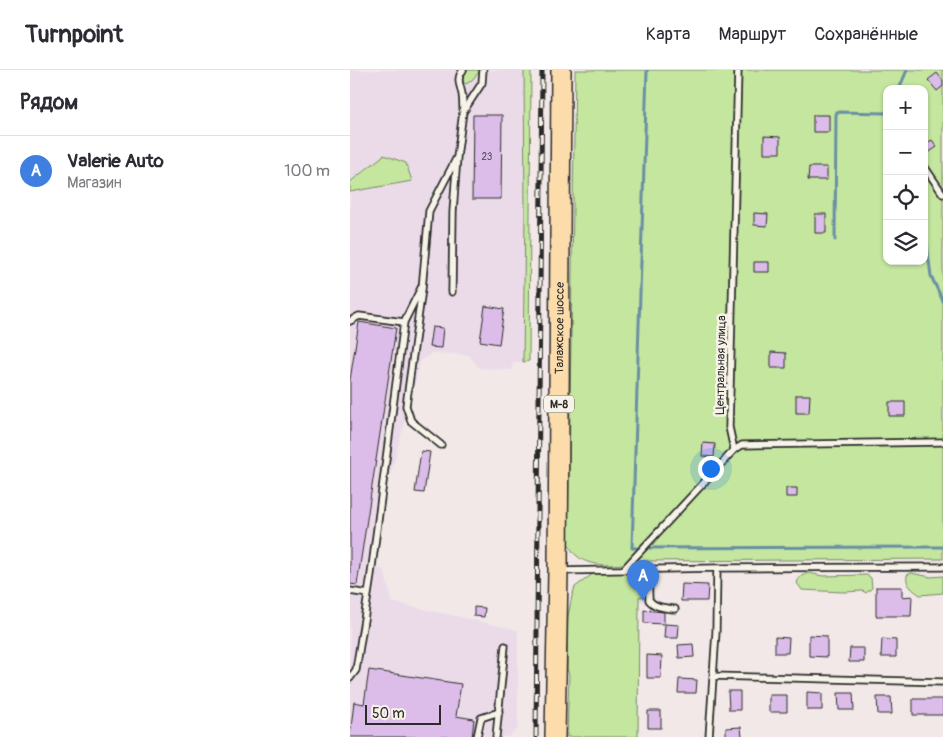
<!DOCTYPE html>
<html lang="ru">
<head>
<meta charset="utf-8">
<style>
	:root { --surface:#fff; --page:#f7f7f7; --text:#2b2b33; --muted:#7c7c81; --line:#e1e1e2; --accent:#ea580c }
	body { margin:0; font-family:Pangolin,sans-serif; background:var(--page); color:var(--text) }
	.controls { position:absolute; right:15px; top:15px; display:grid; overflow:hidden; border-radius:10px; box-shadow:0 1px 4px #0004 }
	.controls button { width:45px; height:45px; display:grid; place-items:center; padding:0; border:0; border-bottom:1px solid var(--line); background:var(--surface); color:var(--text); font:25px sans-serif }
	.scale { position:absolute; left:15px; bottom:12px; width:76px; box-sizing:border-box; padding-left:5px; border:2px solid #2b2b2b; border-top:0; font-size:14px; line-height:18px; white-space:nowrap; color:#2b2b2b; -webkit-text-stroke:4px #f7f3e8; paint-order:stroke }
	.you { position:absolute; left:360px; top:398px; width:18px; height:18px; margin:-12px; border:4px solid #fff; border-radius:50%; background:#1a73e8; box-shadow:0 0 0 8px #1a73e833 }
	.badge { display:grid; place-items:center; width:32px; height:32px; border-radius:50%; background:var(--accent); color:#fff; font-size:16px; font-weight:700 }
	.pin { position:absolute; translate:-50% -41px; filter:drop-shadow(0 1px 2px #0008) }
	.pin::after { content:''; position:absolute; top:26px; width:18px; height:15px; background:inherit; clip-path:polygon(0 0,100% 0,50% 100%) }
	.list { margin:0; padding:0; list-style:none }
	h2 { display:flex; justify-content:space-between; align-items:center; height:65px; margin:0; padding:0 20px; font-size:21px }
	h2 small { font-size:16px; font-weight:400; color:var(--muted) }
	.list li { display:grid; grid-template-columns:32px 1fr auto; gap:15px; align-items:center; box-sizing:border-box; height:70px; padding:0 20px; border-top:1px solid var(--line) }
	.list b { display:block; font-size:19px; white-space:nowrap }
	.list p { margin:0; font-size:16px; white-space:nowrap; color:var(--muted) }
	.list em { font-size:16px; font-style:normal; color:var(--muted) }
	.icon { flex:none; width:28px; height:28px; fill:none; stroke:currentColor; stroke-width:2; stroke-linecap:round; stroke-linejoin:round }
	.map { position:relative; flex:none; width:593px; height:667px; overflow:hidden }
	header { display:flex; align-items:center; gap:30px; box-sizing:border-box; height:70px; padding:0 25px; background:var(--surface); border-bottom:1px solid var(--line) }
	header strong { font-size:24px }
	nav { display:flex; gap:28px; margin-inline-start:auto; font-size:18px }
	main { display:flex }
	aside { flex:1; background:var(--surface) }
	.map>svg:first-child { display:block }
	.built { fill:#ebdbe9 }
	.green { fill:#c4e69f; stroke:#788865; fill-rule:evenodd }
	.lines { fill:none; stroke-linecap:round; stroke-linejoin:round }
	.stream { stroke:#698fa4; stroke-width:3 }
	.building { fill:#dcbdea; stroke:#2b2b2b }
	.lane-casing { stroke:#2b2b2b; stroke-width:9 }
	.primary-casing { stroke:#2b2b2b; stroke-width:22 }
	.lane { stroke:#f7f3e8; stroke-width:5.5 }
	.primary { stroke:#fddcac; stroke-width:19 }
	.rail-casing { stroke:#2b2b2b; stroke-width:5 }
	.rail { stroke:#f7f3e8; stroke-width:3; stroke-dasharray:9; stroke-linecap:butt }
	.labels { text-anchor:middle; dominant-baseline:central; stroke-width:5; stroke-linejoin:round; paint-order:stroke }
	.number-label { font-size:10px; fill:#57505b }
	.shield { fill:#f7f3e8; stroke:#686764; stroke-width:1 }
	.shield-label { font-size:11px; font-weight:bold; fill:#2b2b2b }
	.street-label { font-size:12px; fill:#2b2b2b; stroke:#f7f3e8 }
</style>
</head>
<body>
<header>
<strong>Turnpoint</strong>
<nav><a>Карта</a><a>Маршрут</a><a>Сохранённые</a></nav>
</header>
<main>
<aside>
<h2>Рядом<small></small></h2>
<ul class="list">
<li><span class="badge" style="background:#3f7fe0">A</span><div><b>Valerie Auto</b><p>Магазин</p></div><em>100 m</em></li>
</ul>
</aside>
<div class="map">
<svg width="593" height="667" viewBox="0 0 593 667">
	<rect width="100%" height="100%" fill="#f2e8e8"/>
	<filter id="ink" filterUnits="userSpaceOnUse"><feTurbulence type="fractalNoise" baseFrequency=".02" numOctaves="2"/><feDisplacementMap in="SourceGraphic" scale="10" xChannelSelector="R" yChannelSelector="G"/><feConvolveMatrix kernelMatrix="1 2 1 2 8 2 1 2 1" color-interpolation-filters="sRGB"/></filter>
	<g filter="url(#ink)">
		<path class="built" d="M0 0H174L175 143 173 292H163L162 300 129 298 119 285 81 283 79 286 71 290 17 495 34 500 42 532 168 560V659L160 665V667H0Z"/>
		<path class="green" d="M117 0H128L129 2 121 11 116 14 113 12V6Z
			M174 0H181L179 291 173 292 175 143Z
			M225 0H593V489L294 491C274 494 243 500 227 486 223 483 220 477 218 473ZM537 19H574V191H537Z
			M34 85 56 93 62 111 0 122V112Z
			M244 503H285C296 507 295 516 296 526L289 527 288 667H217L219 605 217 598 218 546 222 526 225 517Z
			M459 503 473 506 517 505 521 508 522 518 516 523 513 521 493 522 452 520 447 513C449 506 453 505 459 503Z
			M561 503 581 507 593 506V523L570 525C563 520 555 515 557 505Z"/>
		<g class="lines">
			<path class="stream" d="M297 0 282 478 593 477
				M549 19 557 0
				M574 152 581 206 593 231
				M485 170 486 42 537 43"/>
		</g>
		<path class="building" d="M587 3 593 11V16L587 21 578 10Z
			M123 45H152L151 129H122Z
			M463 45H479V62H463Z
			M414 66 430 67V83H414Z
			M582 70 587 77 578 83 574 75Z
			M459 97H477V110H458Z
			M404 143 418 144 417 156 404 155Z
			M465 144H476V163H465Z
			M404 192H419V202H404Z
			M135 236 154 239 149 274 130 271Z
			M9 252 46 258 7 515 0 514V310Z
			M82 257 93 258 91 278 79 277Z
			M421 282 436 283V298H421Z
			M446 325H460L459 343H446Z
			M539 332H555V346H539Z
			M353 373 365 374 364 387 352 386Z
			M71 381 80 382 74 423 65 422Z
			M436 418H447V427H436Z
			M332 514 358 515 357 531H331Z
			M526 517H552V527L562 526 561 546H526Z
			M124 537 135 538 134 547 124 546Z
			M294 540 314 542V554L294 553Z
			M315 554 329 555 328 568H314Z
			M459 565 477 566V587L459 586Z
			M425 567 439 568 438 583H425Z
			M532 569 546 570V587H531Z
			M343 574 344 587 329 588 328 575Z
			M500 578H514V592H499Z
			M297 585 312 586 311 608H297Z
			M19 600 111 614 106 646 124 649 122 667H0L4 632 14 634Z
			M329 609 347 610 346 623H328Z
			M378 621H390V640H379Z
			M457 622 472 623V640H457Z
			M488 623H503L504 640H489Z
			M419 625H437V642H419Z
			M527 627H541L542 644H528Z
			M563 629H593V645H563Z
			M298 641H311V658H298Z
			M391 657 392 667H376V658Z"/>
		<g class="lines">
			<g class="lane-casing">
				<path id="lane" d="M113 0C106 9 110 14 112 24 113 30 113 36 113 42
					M388 0 379 357 384 380 392 375 593 372
					M574 96 593 124
					M102 222 103 142 107 87 113 42 132 13 133 0
					M0 251 9 246 54 252
					M91 375 61 351 56 336 72 219 79 141 107 87
					M298 499 299 530C305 538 316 538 325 539
					M273 500 384 380
					M210 501 367 498 593 497
					M0 521 18 524
					M363 606 593 612
					M0 608 6 600 20 512 54 252 72 216
					M127 667 131 648 149 642
					M146 667 155 576
					M359 667 366 562 367 498"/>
			</g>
			<g class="primary-casing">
				<g id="primary">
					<path id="s1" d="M205 667 208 501 211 0"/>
				</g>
			</g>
			<use href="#lane" class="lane"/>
			<use href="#primary" class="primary"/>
			<g class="rail-casing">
				<path id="rail" d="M186 667 192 0"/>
			</g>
			<use href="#rail" class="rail"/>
		</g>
	</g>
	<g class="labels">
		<g class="number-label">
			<text x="137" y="87">23</text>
		</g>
		<rect class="shield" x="194" y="325.5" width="30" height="17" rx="4"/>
		<g class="shield-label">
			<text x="209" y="334">М-8</text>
		</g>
		<g class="street-label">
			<text stroke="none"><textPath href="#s1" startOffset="409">Талажское шоссе</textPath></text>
			<text transform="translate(371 295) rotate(-89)">Центральная улица</text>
		</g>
	</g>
</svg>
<div class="controls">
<button>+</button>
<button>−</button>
<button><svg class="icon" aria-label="locate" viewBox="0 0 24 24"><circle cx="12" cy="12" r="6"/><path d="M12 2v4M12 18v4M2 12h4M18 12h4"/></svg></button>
<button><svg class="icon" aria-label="layers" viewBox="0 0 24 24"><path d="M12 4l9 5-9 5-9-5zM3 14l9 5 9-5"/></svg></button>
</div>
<div class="scale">50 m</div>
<div class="you"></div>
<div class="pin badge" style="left:293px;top:531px;background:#3f7fe0">A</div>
</div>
</main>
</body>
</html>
